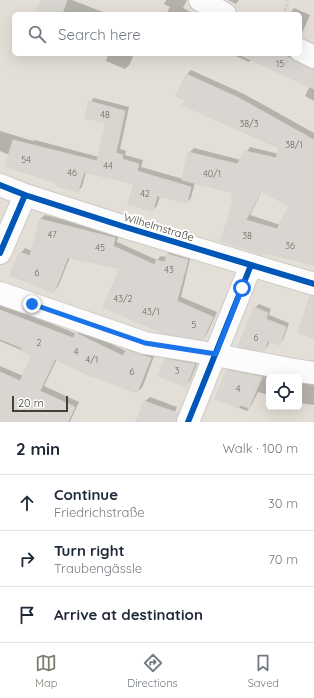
<!DOCTYPE html>
<html lang="en">
<head>
<meta charset="utf-8">
<style>
	:root { --surface:#fff; --page:#f6f6f7; --text:#1f2937; --muted:#747a83; --line:#e0e1e3; --accent:#807c74 }
	body { margin:0; font-family:Quicksand,sans-serif; background:var(--page); color:var(--text) }
	.controls { position:absolute; right:12px; bottom:12px; display:grid; overflow:hidden; border-radius:6px; box-shadow:0 4px 16px #0002 }
	.controls button { width:36px; height:36px; display:grid; place-items:center; padding:0; border:0; border-bottom:1px solid var(--line); background:var(--surface); color:var(--text); font:20px sans-serif }
	.scale { position:absolute; left:12px; bottom:10px; width:56px; box-sizing:border-box; padding-left:4px; border:2px solid #453f35; border-top:0; font-size:11px; line-height:14px; white-space:nowrap; color:#453f35; -webkit-text-stroke:3px #fff; paint-order:stroke }
	.stop { position:absolute; width:12px; height:12px; margin:-9px; border:3px solid #1a73e8; border-radius:50%; background:#fff }
	.stop.end { background:#1a73e8; border-color:#fff; box-shadow:0 1px 4px #0008 }
	.list { margin:0; padding:0; list-style:none }
	h2 { display:flex; justify-content:space-between; align-items:center; height:52px; margin:0; padding:0 16px; font-size:17px }
	h2 small { font-size:13px; font-weight:400; color:var(--muted) }
	.list li { display:grid; grid-template-columns:26px 1fr auto; gap:12px; align-items:center; box-sizing:border-box; height:56px; padding:0 16px; border-top:1px solid var(--line) }
	.list b { display:block; font-size:15px; white-space:nowrap }
	.list p { margin:0; font-size:13px; white-space:nowrap; color:var(--muted) }
	.list em { font-size:13px; font-style:normal; color:var(--muted) }
	.icon { flex:none; width:22px; height:22px; fill:none; stroke:currentColor; stroke-width:2; stroke-linecap:round; stroke-linejoin:round }
	.map { position:relative; flex:none; width:314px; height:422px; overflow:hidden }
	.search { position:absolute; background:var(--surface); box-shadow:0 4px 16px #0002; left:12px; right:12px; top:12px; height:44px; display:flex; align-items:center; gap:10px; box-sizing:border-box; padding:0 14px; border-radius:6px; color:var(--muted); font-size:15px }
	.sheet { height:220px; background:var(--surface) }
	nav { display:flex; justify-content:space-around; align-items:center; box-sizing:border-box; height:56px; border-top:1px solid var(--line); background:var(--surface); font-size:11px; color:var(--muted) }
	nav a { display:grid; justify-items:center; gap:2px }
	nav .on { color:var(--accent) }
	.map>svg:first-child { display:block }
	.residential { fill:#e3dfd6; fill-rule:evenodd }
	.shadow { fill:#0003; fill-rule:evenodd }
	.building { fill:#d9d6d2; stroke:#d7d4cf; fill-rule:evenodd }
	.lines { fill:none; stroke-linecap:round; stroke-linejoin:round }
	.minor-casing { stroke:#cdcbc7; stroke-width:24 }
	.path { stroke:#cdcbc7; stroke-width:2.5; stroke-dasharray:2 2; stroke-linecap:butt }
	.minor { stroke:#fdfcfc; stroke-width:22 }
	.cycleway-casing { stroke:#fff; stroke-width:8 }
	.cycleway { stroke:#0057b8; stroke-width:6 }
	.route { stroke:#1a73e8; stroke-width:5 }
	.labels { text-anchor:middle; dominant-baseline:central; stroke-width:4; stroke-linejoin:round; paint-order:stroke }
	.number-label { font-size:9px; fill:#6b665d }
	.street-label { font-size:11px; fill:#453f35; stroke:#fff }
</style>
</head>
<body>
<div class="map">
<svg width="314" height="422" viewBox="0 0 314 422">
	<rect width="100%" height="100%" fill="#efede9"/>
	<path class="residential" d="M0 0H314V422H0ZM14 14H300V54H14ZM269 377H299V407H269Z"/>
	<path class="shadow" d="M42 0H72L108 14H36Z
		M166 0H187L183 8 194 14H166L170 7 164 4Z
		M228 0H239L236 4Z
		M294 8 310 15 302 33 300 35V14H290Z
		M108 54H134L130 64 125 69 106 61Z
		M231 54H293L314 66V101L305 96 310 86 252 59 249 62Z
		M191 70 244 94 314 133V265L222 241 236 199 235 192 195 182 191 198 187 202 160 196 157 206 153 210 135 183 86 172 82 187 78 191 59 182 9 155 0 151V131L33 141 35 140 99 157 107 123 90 102 94 98 129 107 120 149 126 151 125 155 143 160 141 167 183 179 189 153 194 148 241 160 250 147 279 154 280 148 186 99 187 74ZM262 190 291 205 280 225 250 215Z
		M45 215 119 234 117 242 157 260 161 256 167 257V254L172 250 191 255 181 297 217 312 207 334 203 339 121 268 70 257 58 287 53 292 21 253 25 248 32 251 40 219Z
		M0 304 20 311 77 334 81 329 126 351 131 346 155 354 142 388 137 392 57 359 44 386 79 402 70 422H0V366L23 376 33 355 0 341Z
		M259 304 271 309 269 315 289 323 283 340 279 344 270 340 268 346 264 350 255 308Z
		M171 355 199 359 190 381 185 386 166 359Z
		M232 366 292 377H269V395L258 392 251 406 247 411 216 398 228 370Z
		M299 378 314 381V405L299 403Z
		M150 397 177 407 171 422H137L145 401Z"/>
	<path class="building" d="M41 0H67L62 14H35Z
		M238 54H282L308 68 314 69V89Z
		M186 74 239 98 314 140V265L265 253 264 255 221 241 234 199 231 197 233 193 182 180 188 152 237 164 245 151 276 158 279 148 182 105 185 100 176 96ZM261 191 289 206 277 229 246 220Z
		M89 101 125 111 116 153 123 155 122 159 139 164 137 171 191 187 187 203 157 196 153 211 128 204 134 184 84 172 78 192 57 186V183L5 166 13 140 97 161 106 123 85 118Z
		M40 219 115 238 113 246 155 265 156 260 165 262 167 254 188 260 177 301 213 317 203 340 165 334 103 307 120 269 68 257 54 293 10 275 20 252 30 256Z
		M310 296H314V338L298 333Z
		M254 307 268 313 266 319 286 327 280 345 268 341 264 352 238 347Z
		M0 310 73 338 76 333 123 356 126 350 151 358 137 393 93 376V377L55 359 40 391 75 407 68 422H0V372L20 381 32 355 21 351 22 348 0 339Z
		M165 359 195 364 186 387 158 376Z
		M227 370 262 377 249 408 240 405 239 408 215 399Z
		M144 401 178 413 176 422H136Z"/>
	<g class="lines">
		<g class="minor-casing">
			<path id="minor" d="M200 0 225 14
				M300 50 314 57
				M0 185 25 195 125 227 314 284
				M0 253 25 195
				M0 293 145 343 195 351 294 370 314 373
				M188 422 251 265"/>
		</g>
		<path class="path" d="M284 14 288 0"/>
		<use href="#minor" class="minor"/>
		<g class="cycleway-casing">
			<path id="cycleway" d="M0 185 25 195 125 227 314 284
				M0 253 25 195
				M188 422 251 265"/>
		</g>
		<use href="#cycleway" class="cycleway"/>
	</g>
	<g class="lines">
		<path class="route" d="M32 304 145 343 216 354 242 288"/>
	</g>
	<g class="labels">
		<g class="number-label">
			<text x="280" y="63">15</text>
			<text x="105" y="114">48</text>
			<text x="249" y="123">38/3</text>
			<text x="294" y="144">38/1</text>
			<text x="26" y="159">54</text>
			<text x="108" y="165">44</text>
			<text x="72" y="172">46</text>
			<text x="212" y="173">40/1</text>
			<text x="145" y="193">42</text>
			<text x="52" y="234">47</text>
			<text x="247" y="235">38</text>
			<text x="290" y="245">36</text>
			<text x="100" y="247">45</text>
			<text x="169" y="269">43</text>
			<text x="37" y="272">6</text>
			<text x="123" y="298">43/2</text>
			<text x="151" y="311">43/1</text>
			<text x="194" y="324">5</text>
			<text x="256" y="337">6</text>
			<text x="39" y="342">2</text>
			<text x="76" y="351">4</text>
			<text x="92" y="359">4/1</text>
			<text x="177" y="370">3</text>
			<text x="132" y="371">6</text>
			<text x="238" y="388">4</text>
		</g>
		<g class="street-label">
			<text transform="translate(159 227) rotate(17)">Wilhelmstraße</text>
		</g>
	</g>
</svg>
<div class="controls">
<button><svg class="icon" aria-label="locate" viewBox="0 0 24 24"><circle cx="12" cy="12" r="6"/><path d="M12 2v4M12 18v4M2 12h4M18 12h4"/></svg></button>
</div>
<div class="scale">20 m</div>
<div class="stop" style="left:242px;top:288px"></div>
<div class="stop end" style="left:32px;top:304px"></div>
<div class="search"><svg class="icon" aria-label="search" viewBox="0 0 24 24"><circle cx="10" cy="10" r="6"/><path d="M15 15l6 6"/></svg>Search here</div>
</div>
<section class="sheet">
<h2>2 min<small>Walk · 100 m</small></h2>
<ul class="list">
<li><svg class="icon" aria-label="ahead" viewBox="0 0 24 24"><path d="M12 20V5M6 11l6-6 6 6"/></svg><div><b>Continue</b><p>Friedrichstraße</p></div><em>30 m</em></li>
<li><svg class="icon" aria-label="right" viewBox="0 0 24 24"><path d="M7 20v-9h11M14 6l5 5-5 5"/></svg><div><b>Turn right</b><p>Traubengässle</p></div><em>70 m</em></li>
<li><svg class="icon" aria-label="arrive" viewBox="0 0 24 24"><path d="M6 21V4h12l-3 4 3 4H6"/></svg><div><b>Arrive at destination</b></div></li>
</ul>
</section>
<nav>
<a class="on"><svg class="icon" aria-label="map" viewBox="0 0 24 24"><path d="M3 6l6-2 6 2 6-2v14l-6 2-6-2-6 2zM9 4v14M15 6v14"/></svg>Map</a>
<a><svg class="icon" aria-label="directions" viewBox="0 0 24 24"><path d="M12 3l9 9-9 9-9-9zM9 14v-3h6M13 9l2 2-2 2"/></svg>Directions</a>
<a><svg class="icon" aria-label="saved" viewBox="0 0 24 24"><path d="M7 4h10v16l-5-4-5 4z"/></svg>Saved</a>
</nav>
</body>
</html>
